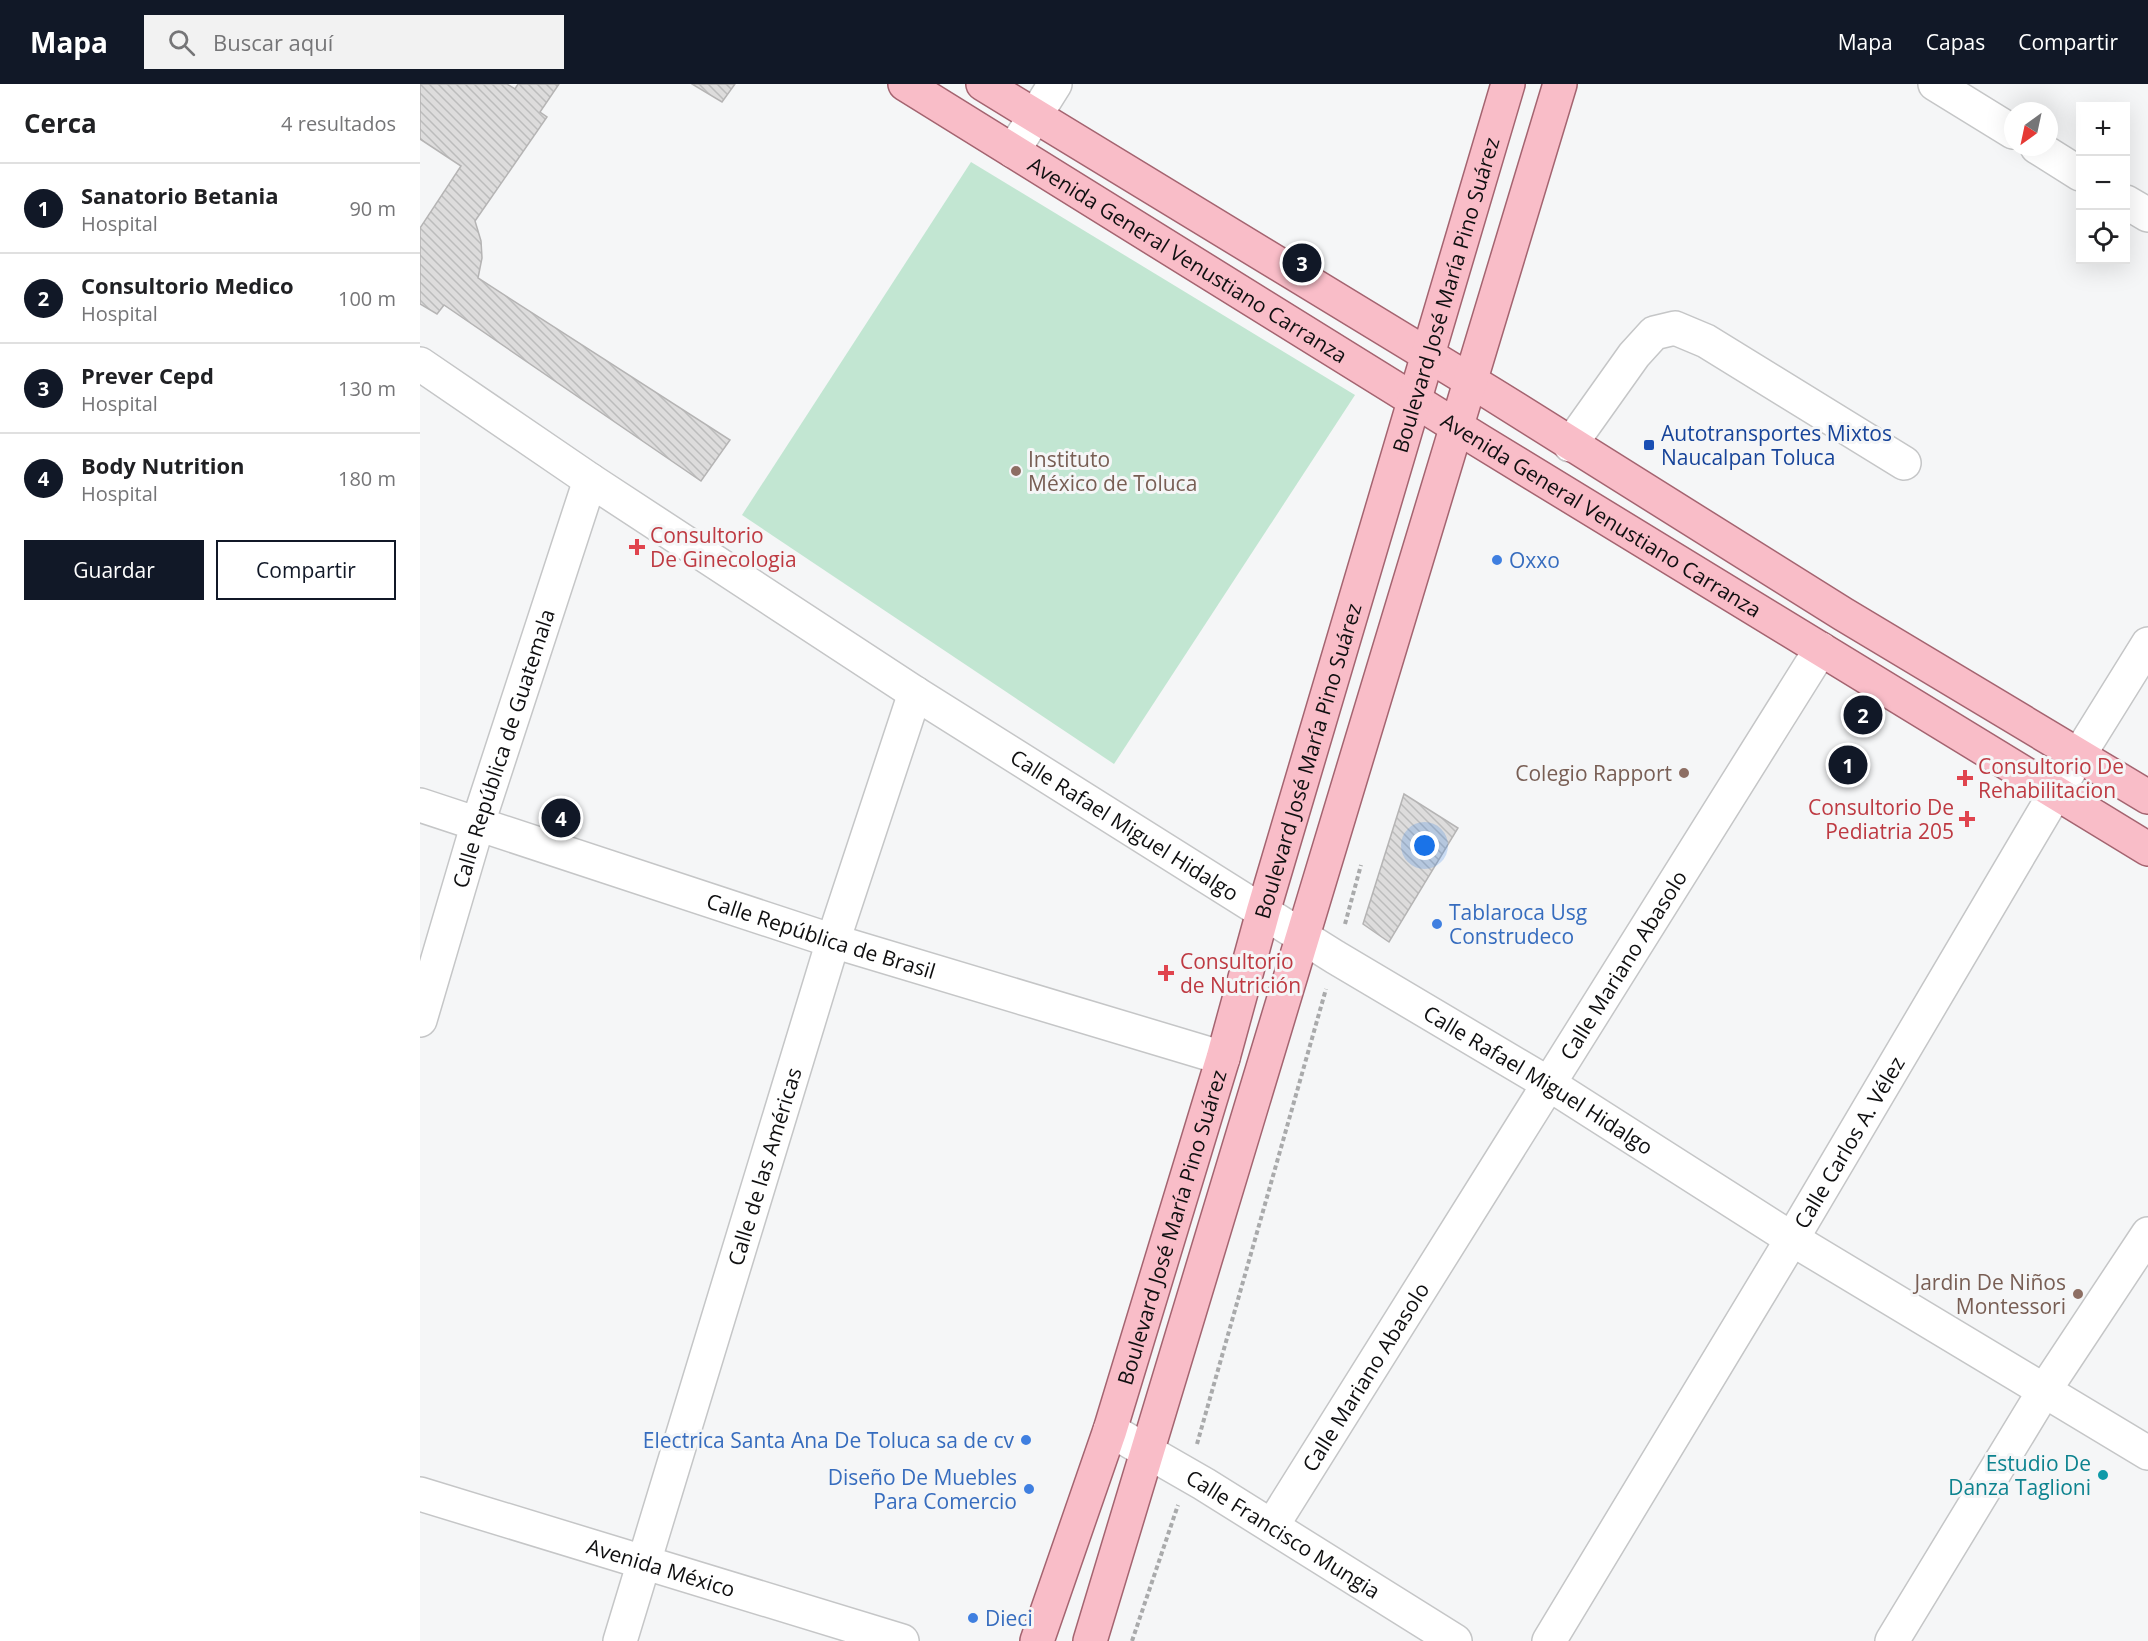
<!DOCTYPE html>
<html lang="es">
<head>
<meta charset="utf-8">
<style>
	:root { --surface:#fff; --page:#f2f2f2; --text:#202124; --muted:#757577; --line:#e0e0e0; --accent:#111827 }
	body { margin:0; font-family:"Open Sans",sans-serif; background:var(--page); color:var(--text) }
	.controls { position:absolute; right:18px; top:18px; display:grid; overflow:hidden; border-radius:0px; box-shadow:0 6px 24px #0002 }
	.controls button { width:54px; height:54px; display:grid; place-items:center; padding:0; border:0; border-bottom:2px solid var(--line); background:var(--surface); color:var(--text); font:30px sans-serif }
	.compass { position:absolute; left:1584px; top:18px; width:54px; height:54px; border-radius:50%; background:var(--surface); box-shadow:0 6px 24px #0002; rotate:213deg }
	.you { position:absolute; left:1005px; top:762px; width:21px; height:21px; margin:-15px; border:4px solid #fff; border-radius:50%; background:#1a73e8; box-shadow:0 0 0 9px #1a73e833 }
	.badge { display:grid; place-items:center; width:39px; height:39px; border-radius:50%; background:var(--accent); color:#fff; font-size:20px; font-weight:700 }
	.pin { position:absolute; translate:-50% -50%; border:3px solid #fff; box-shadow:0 2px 6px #0006 }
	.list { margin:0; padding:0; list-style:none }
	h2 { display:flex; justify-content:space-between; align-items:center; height:78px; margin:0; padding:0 24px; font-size:26px }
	h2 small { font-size:20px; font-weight:400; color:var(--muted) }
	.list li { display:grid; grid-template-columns:39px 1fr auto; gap:18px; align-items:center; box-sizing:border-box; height:90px; padding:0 24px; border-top:2px solid var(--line) }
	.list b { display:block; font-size:22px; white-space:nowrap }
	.list p { margin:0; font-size:20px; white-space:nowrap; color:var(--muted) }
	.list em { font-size:20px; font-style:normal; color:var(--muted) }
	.actions { display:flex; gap:12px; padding:18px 24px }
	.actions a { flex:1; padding:14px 0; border:2px solid var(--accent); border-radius:0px; text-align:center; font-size:21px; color:var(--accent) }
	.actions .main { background:var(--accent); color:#fff }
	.icon { flex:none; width:33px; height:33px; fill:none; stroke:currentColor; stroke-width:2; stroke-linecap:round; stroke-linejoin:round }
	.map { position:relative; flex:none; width:1728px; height:1557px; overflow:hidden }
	header { display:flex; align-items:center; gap:36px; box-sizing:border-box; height:84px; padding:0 30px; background:var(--accent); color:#fff }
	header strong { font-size:28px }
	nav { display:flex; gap:33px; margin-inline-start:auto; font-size:21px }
	.search { width:420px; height:54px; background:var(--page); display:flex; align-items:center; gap:15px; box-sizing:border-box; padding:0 21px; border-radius:0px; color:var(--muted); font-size:22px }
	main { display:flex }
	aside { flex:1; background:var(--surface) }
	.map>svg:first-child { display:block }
	.park { fill:#c2e6d2 }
	.building { fill:url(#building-back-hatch); stroke:#b5b4b4; stroke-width:1.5 }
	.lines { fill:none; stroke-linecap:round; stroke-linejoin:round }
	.minor-casing { stroke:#c5c6c7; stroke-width:36 }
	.major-casing { stroke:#a46470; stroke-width:36 }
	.path { stroke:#a9aaab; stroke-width:4; stroke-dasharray:4.5 3; stroke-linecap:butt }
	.minor { stroke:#fff; stroke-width:33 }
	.major { stroke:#f9bdc8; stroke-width:33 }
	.transit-dot { fill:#1a4fb4; stroke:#f5f6f7; stroke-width:2 }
	.education-dot { fill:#8d6e63; stroke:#f5f6f7; stroke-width:2 }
	.health-dot { fill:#e0444e; stroke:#f5f6f7; stroke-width:2 }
	.shop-dot { fill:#3f7fe0; stroke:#f5f6f7; stroke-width:2 }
	.culture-dot { fill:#0f9aa8; stroke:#f5f6f7; stroke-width:2 }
	.labels { text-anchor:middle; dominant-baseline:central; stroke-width:6; stroke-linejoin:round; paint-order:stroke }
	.street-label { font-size:21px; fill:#0f0f10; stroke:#f5f6f7 }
	.transit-label { font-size:21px; fill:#164399; stroke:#f5f6f7; text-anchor:start }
	.education-label { font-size:21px; fill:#785e54; stroke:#f5f6f7; text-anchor:end }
	.health-label { font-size:21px; fill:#be3a42; stroke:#f5f6f7; text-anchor:start }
	.shop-label { font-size:21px; fill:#366cbe; stroke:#f5f6f7; text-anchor:start }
	.culture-label { font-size:21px; fill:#0d838f; stroke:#f5f6f7; text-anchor:end }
</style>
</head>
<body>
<header>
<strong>Mapa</strong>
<div class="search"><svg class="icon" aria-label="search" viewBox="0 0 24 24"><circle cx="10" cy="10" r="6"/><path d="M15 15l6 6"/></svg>Buscar aquí</div>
<nav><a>Mapa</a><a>Capas</a><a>Compartir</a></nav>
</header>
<main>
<aside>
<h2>Cerca<small>4 resultados</small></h2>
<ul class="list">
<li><span class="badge">1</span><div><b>Sanatorio Betania</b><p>Hospital</p></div><em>90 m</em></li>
<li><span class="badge">2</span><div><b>Consultorio Medico</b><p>Hospital</p></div><em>100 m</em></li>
<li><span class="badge">3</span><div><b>Prever Cepd</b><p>Hospital</p></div><em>130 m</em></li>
<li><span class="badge">4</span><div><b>Body Nutrition</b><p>Hospital</p></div><em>180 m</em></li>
</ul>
<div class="actions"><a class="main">Guardar</a><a>Compartir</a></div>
</aside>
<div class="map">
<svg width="1728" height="1557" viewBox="0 0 1728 1557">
	<defs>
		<pattern id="building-back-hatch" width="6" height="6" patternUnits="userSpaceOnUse" patternTransform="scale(1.5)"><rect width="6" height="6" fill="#dddcdc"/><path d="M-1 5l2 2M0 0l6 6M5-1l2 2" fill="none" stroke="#bcbcbc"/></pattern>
	</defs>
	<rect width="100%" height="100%" fill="#f5f6f7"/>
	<path class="park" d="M551 78 935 311 694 680 322 431Z"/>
	<path class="building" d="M0 0H87L95 5 98 0H139L120 28 127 33 55 137 61 157 62 174 58 194 310 356 281 397 24 221 17 230 0 220V144L41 82 0 55Z
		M272 0H315L302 18Z
		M984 710 1038 744 969 858 943 840Z"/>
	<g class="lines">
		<g class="minor-casing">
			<g id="minor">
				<path d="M1515 0 1593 48"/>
				<path d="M1617 63 1660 90"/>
				<path d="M593 67 635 0"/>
				<path d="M1706 118 1728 131"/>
				<path id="s1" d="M0 280 170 396 495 609 915 873 1129 1000 1372 1155 1728 1369"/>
				<path d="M1150 361 1214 271 1234 249 1255 244 1286 257 1484 379"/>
				<path id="s2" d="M0 721 413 857 803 974"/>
				<path id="s3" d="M0 936 58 739 170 396"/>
				<path id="s4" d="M690 1346 784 1400 1035 1557"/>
				<path id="s5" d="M0 1410 482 1557"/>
				<path id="s6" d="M852 1442 1401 565"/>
				<path id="s7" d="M200 1557 413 857 495 609"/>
				<path id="s8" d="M1129 1557 1372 1155 1636 708 1728 560"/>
				<path d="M1472 1557 1624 1307 1728 1150"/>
			</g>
		</g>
		<g class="major-casing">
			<g id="major">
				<path id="s9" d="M485 0 1060 357 1728 765"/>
				<path d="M563 0 1072 310 1423 530 1728 713"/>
				<path id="s10" d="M617 1557 690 1346 803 974 843 828 1088 0"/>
				<path d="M670 1557 1140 0"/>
			</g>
		</g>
		<path class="path" d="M925 840 941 781
			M777 1360 906 905
			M712 1557 758 1421"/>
		<use href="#minor" class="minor"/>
		<use href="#major" class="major"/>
	</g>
	<rect class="transit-dot" x="1223" y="355" width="12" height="12" rx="3"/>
	<g class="education-dot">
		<circle cx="596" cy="387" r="6"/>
		<circle cx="1264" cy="689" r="6"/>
		<circle cx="1658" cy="1210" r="6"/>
	</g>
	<g class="health-dot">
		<path d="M214 454h6v6h6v6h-6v6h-6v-6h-6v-6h6z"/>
		<path d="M1542 685h6v6h6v6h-6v6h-6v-6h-6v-6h6z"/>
		<path d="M1544 726h6v6h6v6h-6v6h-6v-6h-6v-6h6z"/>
		<path d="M743 880h6v6h6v6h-6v6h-6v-6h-6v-6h6z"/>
	</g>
	<g class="shop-dot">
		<circle cx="1077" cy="476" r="6"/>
		<circle cx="1017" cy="840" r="6"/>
		<circle cx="606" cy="1356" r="6"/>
		<circle cx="609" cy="1405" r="6"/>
		<circle cx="553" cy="1534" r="6"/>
	</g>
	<circle class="culture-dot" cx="1683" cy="1391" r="6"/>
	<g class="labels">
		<g class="street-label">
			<text stroke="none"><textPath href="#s9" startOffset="333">Avenida General Venustiano Carranza</textPath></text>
			<text stroke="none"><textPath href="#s10" startOffset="1407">Boulevard José María Pino Suárez</textPath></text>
			<text stroke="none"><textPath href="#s9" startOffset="819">Avenida General Venustiano Carranza</textPath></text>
			<text stroke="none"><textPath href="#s3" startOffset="284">Calle República de Guatemala</textPath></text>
			<text stroke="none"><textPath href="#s10" startOffset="921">Boulevard José María Pino Suárez</textPath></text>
			<text stroke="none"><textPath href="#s1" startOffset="842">Calle Rafael Miguel Hidalgo</textPath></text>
			<text stroke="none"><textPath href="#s2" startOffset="422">Calle República de Brasil</textPath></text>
			<text stroke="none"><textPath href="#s6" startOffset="662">Calle Mariano Abasolo</textPath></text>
			<text stroke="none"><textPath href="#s1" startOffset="1328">Calle Rafael Miguel Hidalgo</textPath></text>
			<text stroke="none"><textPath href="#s8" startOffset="582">Calle Carlos A. Vélez</textPath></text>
			<text stroke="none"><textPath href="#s7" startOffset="496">Calle de las Américas</textPath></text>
			<text stroke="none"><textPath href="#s10" startOffset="435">Boulevard José María Pino Suárez</textPath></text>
			<text stroke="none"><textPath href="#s6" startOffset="176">Calle Mariano Abasolo</textPath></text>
			<text stroke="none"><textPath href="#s4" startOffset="202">Calle Francisco Mungia</textPath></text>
			<text stroke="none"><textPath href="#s5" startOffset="252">Avenida México</textPath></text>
		</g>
		<g class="transit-label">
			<text x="1241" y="349">Autotransportes Mixtos<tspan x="1241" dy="24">Naucalpan Toluca</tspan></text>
		</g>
		<g class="education-label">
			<text x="608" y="375" text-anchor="start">Instituto<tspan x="608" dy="24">México de Toluca</tspan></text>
			<text x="1252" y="689">Colegio Rapport</text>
			<text x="1646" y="1198">Jardin De Niños<tspan x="1646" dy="24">Montessori</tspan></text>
		</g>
		<g class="health-label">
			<text x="230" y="451">Consultorio<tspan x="230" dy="24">De Ginecologia</tspan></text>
			<text x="1558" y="682">Consultorio De<tspan x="1558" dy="24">Rehabilitacion</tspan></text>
			<text x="1534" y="723" text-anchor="end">Consultorio De<tspan x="1534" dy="24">Pediatria 205</tspan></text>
			<text x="760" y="877">Consultorio<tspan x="760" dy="24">de Nutrición</tspan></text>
		</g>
		<g class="shop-label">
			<text x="1089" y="476">Oxxo</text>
			<text x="1029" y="828">Tablaroca Usg<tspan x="1029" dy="24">Construdeco</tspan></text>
			<text x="594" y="1356" text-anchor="end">Electrica Santa Ana De Toluca sa de cv</text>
			<text x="597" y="1393" text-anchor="end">Diseño De Muebles<tspan x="597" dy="24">Para Comercio</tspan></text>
			<text x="565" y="1534">Dieci</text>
		</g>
		<g class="culture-label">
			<text x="1671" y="1379">Estudio De<tspan x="1671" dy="24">Danza Taglioni</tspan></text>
		</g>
	</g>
</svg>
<div class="controls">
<button>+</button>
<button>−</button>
<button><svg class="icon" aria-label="locate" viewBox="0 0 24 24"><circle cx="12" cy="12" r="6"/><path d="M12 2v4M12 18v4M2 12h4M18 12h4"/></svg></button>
</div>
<svg class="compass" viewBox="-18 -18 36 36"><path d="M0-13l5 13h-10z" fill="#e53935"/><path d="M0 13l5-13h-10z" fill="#757577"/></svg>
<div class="you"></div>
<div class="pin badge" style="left:1428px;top:681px">1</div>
<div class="pin badge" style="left:1443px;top:631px">2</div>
<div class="pin badge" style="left:882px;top:179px">3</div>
<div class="pin badge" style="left:141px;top:734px">4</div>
</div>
</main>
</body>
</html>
